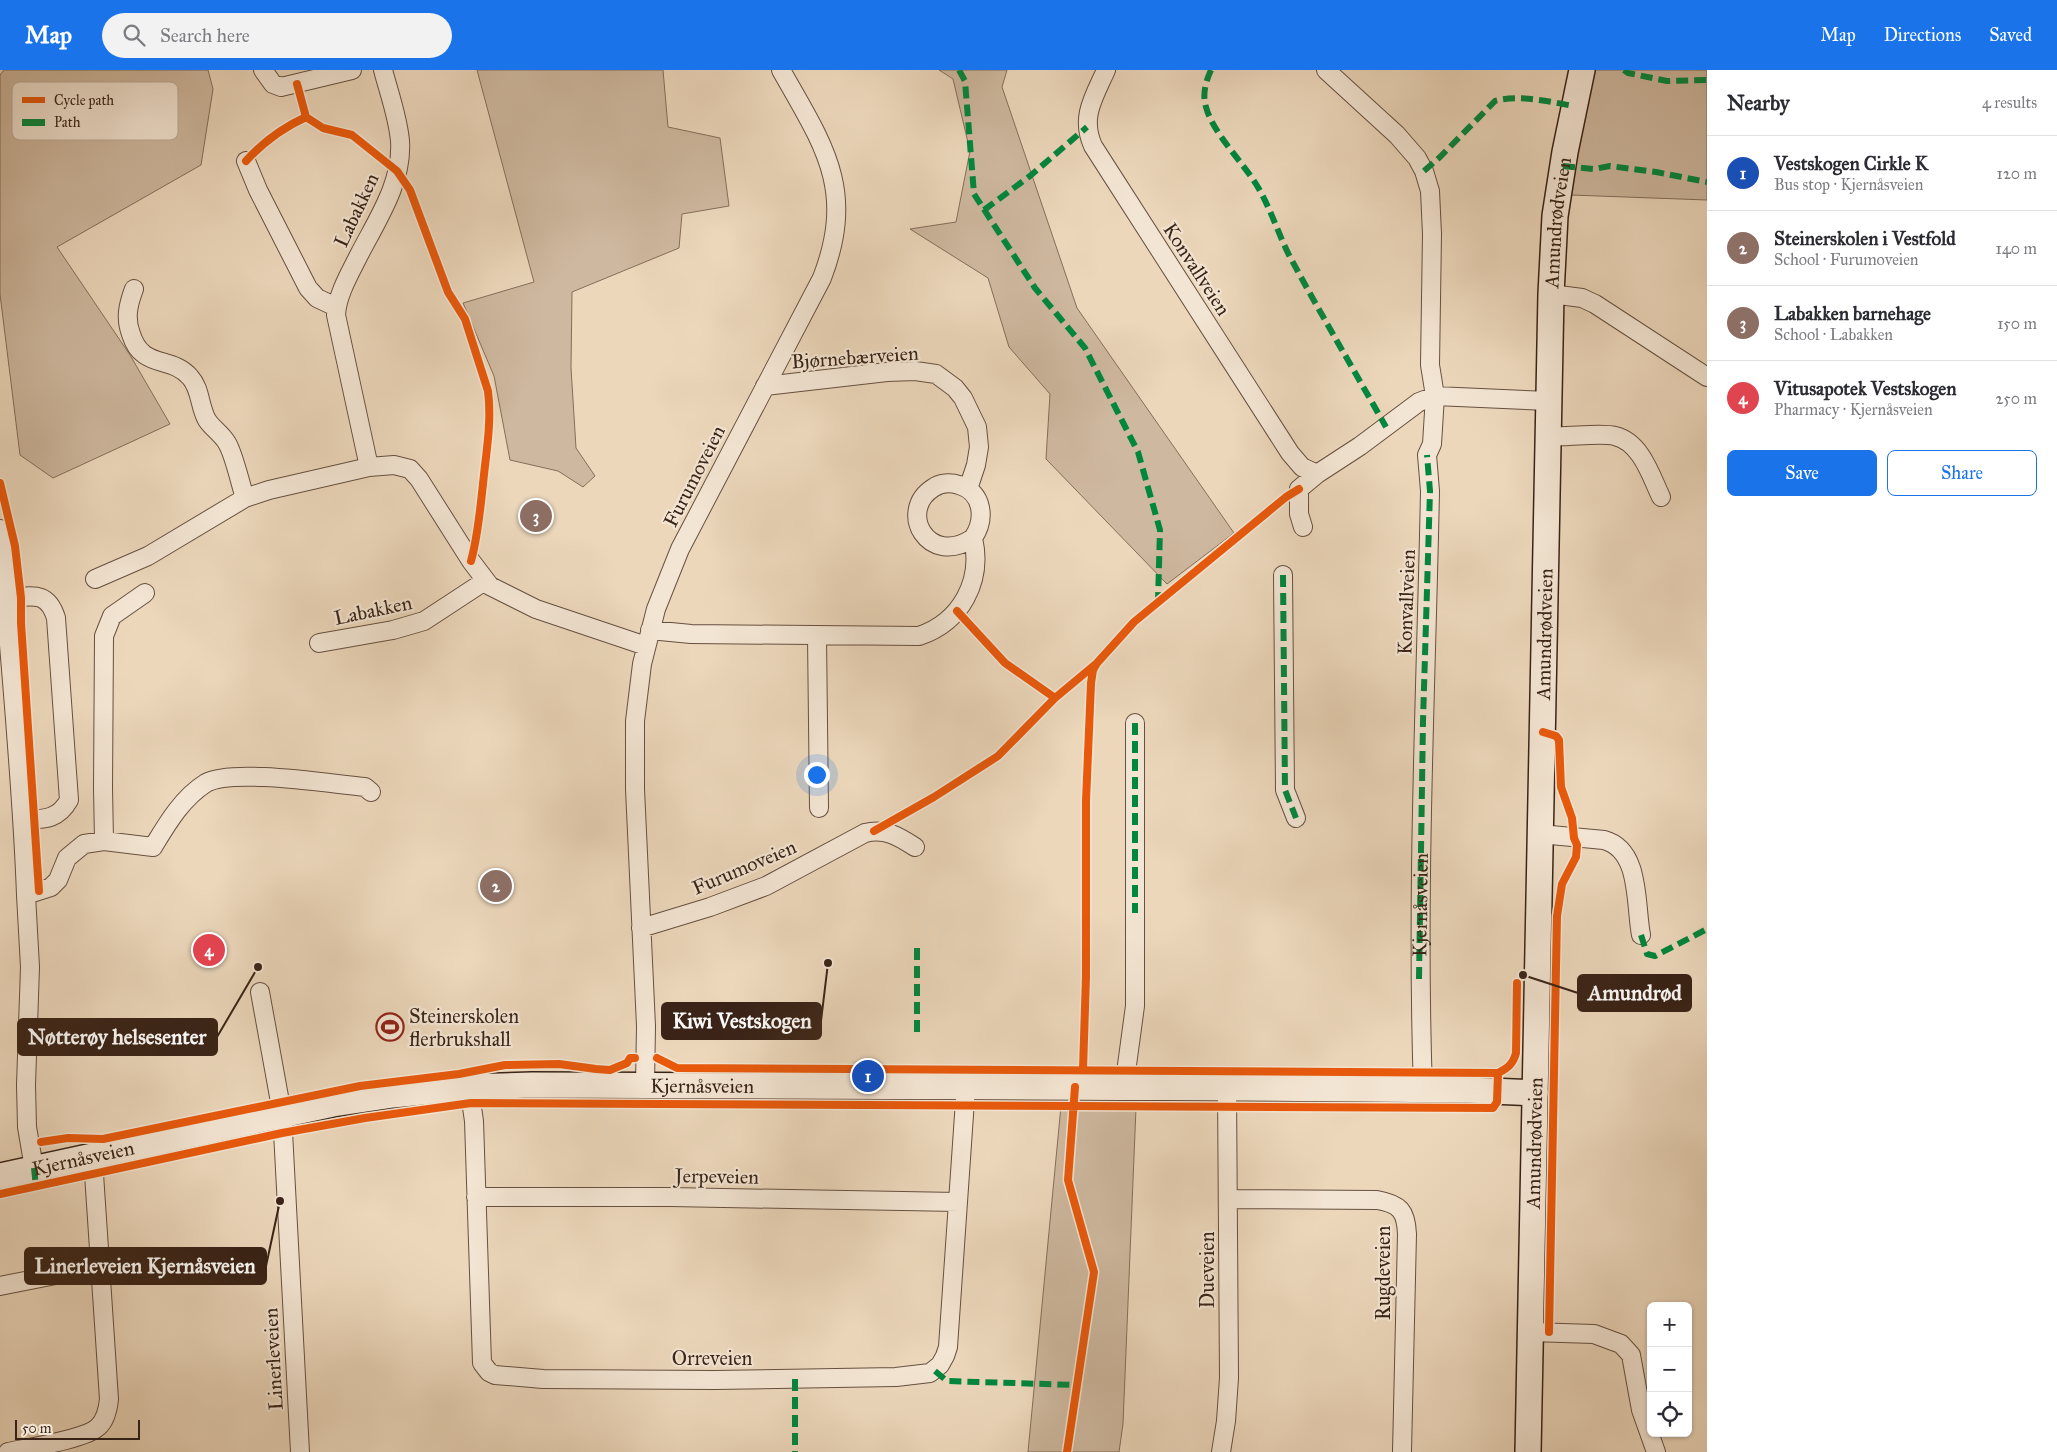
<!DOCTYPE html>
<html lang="en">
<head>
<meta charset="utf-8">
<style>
	:root { --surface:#fff; --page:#f2f2f3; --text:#2b2b33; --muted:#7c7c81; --line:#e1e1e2; --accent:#1a73e8 }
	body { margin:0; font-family:"IM FELL Great Primer",serif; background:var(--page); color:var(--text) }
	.controls { position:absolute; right:15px; bottom:15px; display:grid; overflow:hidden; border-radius:8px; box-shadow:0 1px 4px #0004 }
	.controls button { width:45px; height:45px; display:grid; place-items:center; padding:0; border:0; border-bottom:1px solid var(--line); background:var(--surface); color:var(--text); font:25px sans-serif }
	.scale { position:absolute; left:15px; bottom:12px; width:125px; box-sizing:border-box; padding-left:5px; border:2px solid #392317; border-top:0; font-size:14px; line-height:18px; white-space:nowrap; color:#392317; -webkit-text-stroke:4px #f3e5d3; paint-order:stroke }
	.you { position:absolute; left:816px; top:704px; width:18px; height:18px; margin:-12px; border:4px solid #fff; border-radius:50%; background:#1a73e8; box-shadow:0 0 0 8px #1a73e833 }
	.badge { display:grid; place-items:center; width:32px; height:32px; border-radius:50%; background:var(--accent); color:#fff; font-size:16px; font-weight:700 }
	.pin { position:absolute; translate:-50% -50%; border:2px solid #fff; box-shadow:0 1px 5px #0006 }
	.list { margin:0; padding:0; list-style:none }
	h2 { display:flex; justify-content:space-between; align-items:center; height:65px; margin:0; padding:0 20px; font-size:21px }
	h2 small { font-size:16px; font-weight:400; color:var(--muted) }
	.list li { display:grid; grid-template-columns:32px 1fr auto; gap:15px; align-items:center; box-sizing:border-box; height:75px; padding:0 20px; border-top:1px solid var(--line) }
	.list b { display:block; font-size:19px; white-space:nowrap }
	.list p { margin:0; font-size:16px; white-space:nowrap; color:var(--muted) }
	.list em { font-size:16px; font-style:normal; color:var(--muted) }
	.actions { display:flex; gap:10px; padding:15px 20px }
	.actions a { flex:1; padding:11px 0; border:1px solid var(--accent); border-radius:8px; text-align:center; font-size:18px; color:var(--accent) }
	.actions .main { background:var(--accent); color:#fff }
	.icon { flex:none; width:28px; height:28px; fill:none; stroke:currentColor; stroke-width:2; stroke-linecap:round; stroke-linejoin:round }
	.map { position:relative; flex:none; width:1707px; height:1382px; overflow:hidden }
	header { display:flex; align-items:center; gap:30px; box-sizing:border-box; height:70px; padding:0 25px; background:var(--accent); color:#fff }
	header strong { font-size:24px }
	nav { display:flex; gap:28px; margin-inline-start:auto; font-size:18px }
	.search { width:350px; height:45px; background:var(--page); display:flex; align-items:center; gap:12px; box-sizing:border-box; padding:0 18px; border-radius:28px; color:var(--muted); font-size:19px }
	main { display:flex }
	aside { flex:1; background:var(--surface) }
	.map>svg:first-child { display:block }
	.green { fill:#ceb89f; stroke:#846e5b }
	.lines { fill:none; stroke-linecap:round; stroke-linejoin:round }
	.street-casing { stroke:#665040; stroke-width:20 }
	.secondary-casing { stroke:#392317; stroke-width:28 }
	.street { stroke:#f3e5d3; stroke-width:18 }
	.secondary { stroke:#f3e5d3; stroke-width:25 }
	.quiet { stroke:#00873e; stroke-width:6; stroke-dasharray:12 6; stroke-linecap:butt }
	.cycleway-casing { stroke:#f3e5d3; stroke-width:11 }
	.cycleway { stroke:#e8590c; stroke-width:8 }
	.labels { text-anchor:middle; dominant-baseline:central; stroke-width:4.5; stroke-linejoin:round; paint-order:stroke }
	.street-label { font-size:20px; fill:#392317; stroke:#f3e5d3 }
	.poi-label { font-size:20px; fill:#392317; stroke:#f3e5d3; text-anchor:start }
	.key { fill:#f3e5d3; stroke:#bbab9b; stroke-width:1 }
	.key-label { font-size:14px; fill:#392317 }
	.leader { fill:none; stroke:#392317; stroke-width:2 }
	.callout-dot { fill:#392317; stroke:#f3e5d3; stroke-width:2 }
	.callout { fill:#392317; stroke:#392317; stroke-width:2 }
	.callout-label { font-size:21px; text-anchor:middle; font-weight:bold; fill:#fff }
</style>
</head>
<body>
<header>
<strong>Map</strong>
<div class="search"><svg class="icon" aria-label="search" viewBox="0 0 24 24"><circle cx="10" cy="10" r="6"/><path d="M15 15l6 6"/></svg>Search here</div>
<nav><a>Map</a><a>Directions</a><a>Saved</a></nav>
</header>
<main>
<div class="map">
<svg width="1707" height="1382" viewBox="0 0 1707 1382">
	<rect width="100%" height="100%" fill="#ecd7bb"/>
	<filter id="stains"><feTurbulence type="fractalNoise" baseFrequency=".004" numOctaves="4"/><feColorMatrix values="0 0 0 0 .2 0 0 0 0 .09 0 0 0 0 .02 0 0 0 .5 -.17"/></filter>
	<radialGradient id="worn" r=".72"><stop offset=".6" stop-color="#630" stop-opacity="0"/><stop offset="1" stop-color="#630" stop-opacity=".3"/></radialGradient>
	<path class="green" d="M4 0H208L213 19 201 95 57 177 130 285 170 354 53 408 20 385 0 224V5Z
		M477 0H663L668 57 720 68 729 136 682 144 679 178 572 222 571 298 576 378 595 406 583 417 558 401 510 390 494 306 463 233 534 212Z
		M939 0H1007L1002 17 1077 238 1234 463 1167 514 1046 389 1050 324 1009 277 988 208 910 159 956 152 970 81 953 9Z
		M1594 0H1707V130L1571 125 1584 43Z
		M1061 1036 1136 1038 1123 1354 1119 1382H1028Z"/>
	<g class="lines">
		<g class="street-casing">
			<path id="street" d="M263 0 273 14 281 17 352 0
				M1106 0C1094 27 1080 47 1093 76L1290 383 1302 397 1317 404 1360 376 1419 332 1435 326 1549 331
				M1326 0 1397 65 1417 88 1424 101 1430 121 1432 164 1430 295 1435 326 1432 374 1427 385 1430 421C1426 621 1416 820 1423 1020
				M246 91 258 120 308 218 317 228 336 237
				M134 219C128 235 125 248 131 264 142 300 171 285 190 307 201 319 199 336 207 350 212 358 222 364 227 373 234 384 240 413 245 428
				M1551 224 1582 228 1595 234 1707 307
				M765 316 887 302 915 301 936 304 955 318 963 328 977 357 979 377 976 395 968 419
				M1548 366C1567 368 1599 362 1615 366 1641 372 1651 406 1661 427
				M369 397 336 245C337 225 350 203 359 185 377 150 403 112 400 71 398 47 389 23 383 0
				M1303 457 1299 444V419L1317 404
				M0 459C8 496 6 537 9 575 16 659 23 742 26 825
				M1283 505 1285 720 1296 748
				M95 509 148 486 245 428 269 420 369 397 394 395 410 399 419 409 471 491 490 516 536 539 646 576
				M6 528C30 527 47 519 56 548L69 730C58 750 44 749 23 750
				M650 560 691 564 919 566C961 552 983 511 973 468 986 449 983 422 959 415 950 412 940 413 933 418 897 441 928 498 973 468
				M817 566 819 738
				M319 573 393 560 424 551 485 511
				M1540 764 1604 770C1641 780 1635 834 1641 865
				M104 771 153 777C167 754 182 728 206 713 232 698 331 714 365 717L371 722
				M641 858 710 837 766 816 865 763C885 758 898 766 915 777
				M260 922 282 1043 300 1382
				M645 1015 646 956 635 719V651L642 594 656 539 680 479 822 208C856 119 824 76 781 0
				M469 1017 474 1051 482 1293 489 1302 495 1305 543 1309 715 1310 896 1307 930 1303 940 1295 945 1286 948 1277 966 1016
				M1124 1017 1135 936V653
				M34 1098 27 1057 26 1015 30 897 26 825 51 817 58 810 67 788 84 774 104 771 103 718 104 566 112 546 145 523
				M476 1127H670L958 1132
				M1228 1129 1377 1130C1400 1134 1406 1141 1407 1164L1402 1382
				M0 1216 101 1196
				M1530 1262 1594 1264 1621 1274 1631 1285 1641 1340 1656 1382
				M8 1382C27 1378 86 1369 98 1357 106 1350 108 1339 109 1329L94 1104 97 1085
				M1221 1382 1226 1351 1229 1308 1227 1018"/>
		</g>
		<g class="secondary-casing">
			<g id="secondary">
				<path id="s1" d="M0 1106 333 1034 393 1025 469 1017 532 1015 1227 1018 1468 1020 1535 1023"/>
				<path id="s2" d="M1528 1382 1551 224 1555 146 1565 82 1582 0"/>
			</g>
		</g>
		<use href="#street" class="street"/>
		<use href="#secondary" class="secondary"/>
		<g class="quiet">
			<path d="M959 0 965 11 974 124 1035 218 1085 278 1138 382 1160 460 1158 531"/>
			<path d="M1211 0C1206 11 1202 24 1206 37 1213 64 1245 94 1259 119 1271 140 1278 163 1289 185 1320 243 1354 300 1386 357"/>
			<path d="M1624 0 1628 3 1667 11 1707 10"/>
			<path d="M1563 96 1594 99 1610 96 1656 102 1707 112"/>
			<path d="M1424 101 1440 87 1495 31C1519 24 1550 32 1574 36"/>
			<path d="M984 140 1030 106 1087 57"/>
			<path d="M1283 505 1285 720 1296 748"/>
			<path d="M1135 653V843"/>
			<path d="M1641 865 1647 884 1655 886 1707 859"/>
			<path d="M917 878V963"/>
			<path id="s3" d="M1419 909 1423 651 1430 421 1427 385"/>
			<path d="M34 1098 36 1117"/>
			<path d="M935 1301 947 1311 1077 1315"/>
			<path d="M795 1309V1382"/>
		</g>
		<g class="cycleway-casing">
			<path id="cycleway" d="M297 14 306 47 323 58 352 65 397 101 410 120 448 222 465 249 488 321C492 352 486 383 483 414 480 440 478 466 471 491
				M246 91C264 71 282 58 306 47
				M0 413 15 476 21 528V553L39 821
				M957 541 1005 593 1055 628
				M1543 662 1556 666 1559 670 1561 717 1572 748 1574 768 1577 775 1576 787 1562 814 1557 846 1549 1262
				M874 761 934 727 998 686 1055 628 1097 593 1134 552 1286 427 1299 419
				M657 988 677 998 1498 1003C1508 998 1513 994 1516 983L1517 913
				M1083 999 1086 907V731L1091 613 1093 600 1097 593
				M41 1072 68 1068 103 1069 360 1016 459 1004 505 995 559 994 596 999 610 1000 627 993 630 988H635
				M0 1124 282 1063 365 1048 471 1033 1493 1038 1497 1032 1498 1003
				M1067 1382 1094 1202 1068 1110 1075 1017"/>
		</g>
		<use href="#cycleway" class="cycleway"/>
	</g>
	<defs>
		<g id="stadium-ring" transform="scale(1.4375)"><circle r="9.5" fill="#f3e5d3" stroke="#8f2418" stroke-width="1.5"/><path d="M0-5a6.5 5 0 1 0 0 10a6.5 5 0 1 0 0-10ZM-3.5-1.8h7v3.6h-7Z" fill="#8f2418"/></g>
	</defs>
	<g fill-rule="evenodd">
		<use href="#stadium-ring" x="390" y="957"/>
	</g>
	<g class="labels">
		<g class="street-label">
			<text transform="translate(356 140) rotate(-65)">Labakken</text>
			<text stroke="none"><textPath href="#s2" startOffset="1230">Amundrødveien</textPath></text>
			<text transform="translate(1197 199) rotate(57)">Konvallveien</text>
			<text transform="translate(855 287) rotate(-4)">Bjørnebærveien</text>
			<text transform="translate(694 406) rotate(-63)">Furumoveien</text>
			<text transform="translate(1406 532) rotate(-88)">Konvallveien</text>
			<text transform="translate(373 540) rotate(-12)">Labakken</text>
			<text stroke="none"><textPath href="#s2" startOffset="818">Amundrødveien</textPath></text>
			<text transform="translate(744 797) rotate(-23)">Furumoveien</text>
			<text stroke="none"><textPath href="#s3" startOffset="74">Kjernåsveien</textPath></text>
			<text stroke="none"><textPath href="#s1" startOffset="711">Kjernåsveien</textPath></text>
			<text stroke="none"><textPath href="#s2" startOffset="309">Amundrødveien</textPath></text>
			<text stroke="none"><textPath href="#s1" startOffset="85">Kjernåsveien</textPath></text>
			<text transform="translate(717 1106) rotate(1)">Jerpeveien</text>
			<text transform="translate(1207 1200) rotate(-90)">Dueveien</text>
			<text transform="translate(1383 1203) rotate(-90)">Rugdeveien</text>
			<text x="712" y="1288">Orreveien</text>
			<text transform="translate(273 1289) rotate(-93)">Linerleveien</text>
		</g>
		<g class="poi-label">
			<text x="409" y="946">Steinerskolen<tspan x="409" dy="23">flerbrukshall</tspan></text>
		</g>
	</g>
	<rect x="12" y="12" width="166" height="58" rx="8" class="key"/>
	<rect x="22" y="27" width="23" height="6" fill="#e8590c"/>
	<rect x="22" y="49" width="23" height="7" fill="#00873e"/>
	<g class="key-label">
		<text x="54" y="35">Cycle path</text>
		<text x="54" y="57">Path</text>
	</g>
	<path class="leader" d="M1523 905L1578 923M828 893L821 951M258 897L217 967M280 1131L266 1196"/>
	<g class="callout-dot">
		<circle cx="1523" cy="905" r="5"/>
		<circle cx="828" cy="893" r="5"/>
		<circle cx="258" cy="897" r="5"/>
		<circle cx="280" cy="1131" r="5"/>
	</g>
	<g class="callout">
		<rect x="1578" y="905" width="113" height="36" rx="5"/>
		<rect x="662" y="933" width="159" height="36" rx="5"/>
		<rect x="18" y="949" width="199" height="36" rx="5"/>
		<rect x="25" y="1178" width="241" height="36" rx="5"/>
	</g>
	<g class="callout-label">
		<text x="1635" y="930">Amundrød</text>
		<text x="742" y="958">Kiwi Vestskogen</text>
		<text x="117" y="974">Nøtterøy helsesenter</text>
		<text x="145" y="1203">Linerleveien Kjernåsveien</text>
	</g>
	<rect width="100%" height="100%" filter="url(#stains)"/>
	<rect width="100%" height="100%" fill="url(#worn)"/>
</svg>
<div class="controls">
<button>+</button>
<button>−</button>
<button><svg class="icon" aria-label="locate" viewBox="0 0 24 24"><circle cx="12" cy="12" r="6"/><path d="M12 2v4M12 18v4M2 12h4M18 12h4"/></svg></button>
</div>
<div class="scale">50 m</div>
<div class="you"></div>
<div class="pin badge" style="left:868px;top:1006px;background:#1a4fb4">1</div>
<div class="pin badge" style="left:496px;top:816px;background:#8d6e63">2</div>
<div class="pin badge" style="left:536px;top:446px;background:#8d6e63">3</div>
<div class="pin badge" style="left:209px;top:880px;background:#e0444e">4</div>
</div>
<aside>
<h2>Nearby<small>4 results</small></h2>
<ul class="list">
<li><span class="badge" style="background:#1a4fb4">1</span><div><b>Vestskogen Cirkle K</b><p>Bus stop · Kjernåsveien</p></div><em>120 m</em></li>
<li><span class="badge" style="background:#8d6e63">2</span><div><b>Steinerskolen i Vestfold</b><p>School · Furumoveien</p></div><em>140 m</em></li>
<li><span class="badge" style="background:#8d6e63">3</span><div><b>Labakken barnehage</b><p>School · Labakken</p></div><em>150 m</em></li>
<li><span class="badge" style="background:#e0444e">4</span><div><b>Vitusapotek Vestskogen</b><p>Pharmacy · Kjernåsveien</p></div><em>250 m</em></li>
</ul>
<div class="actions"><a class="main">Save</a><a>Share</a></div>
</aside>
</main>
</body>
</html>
